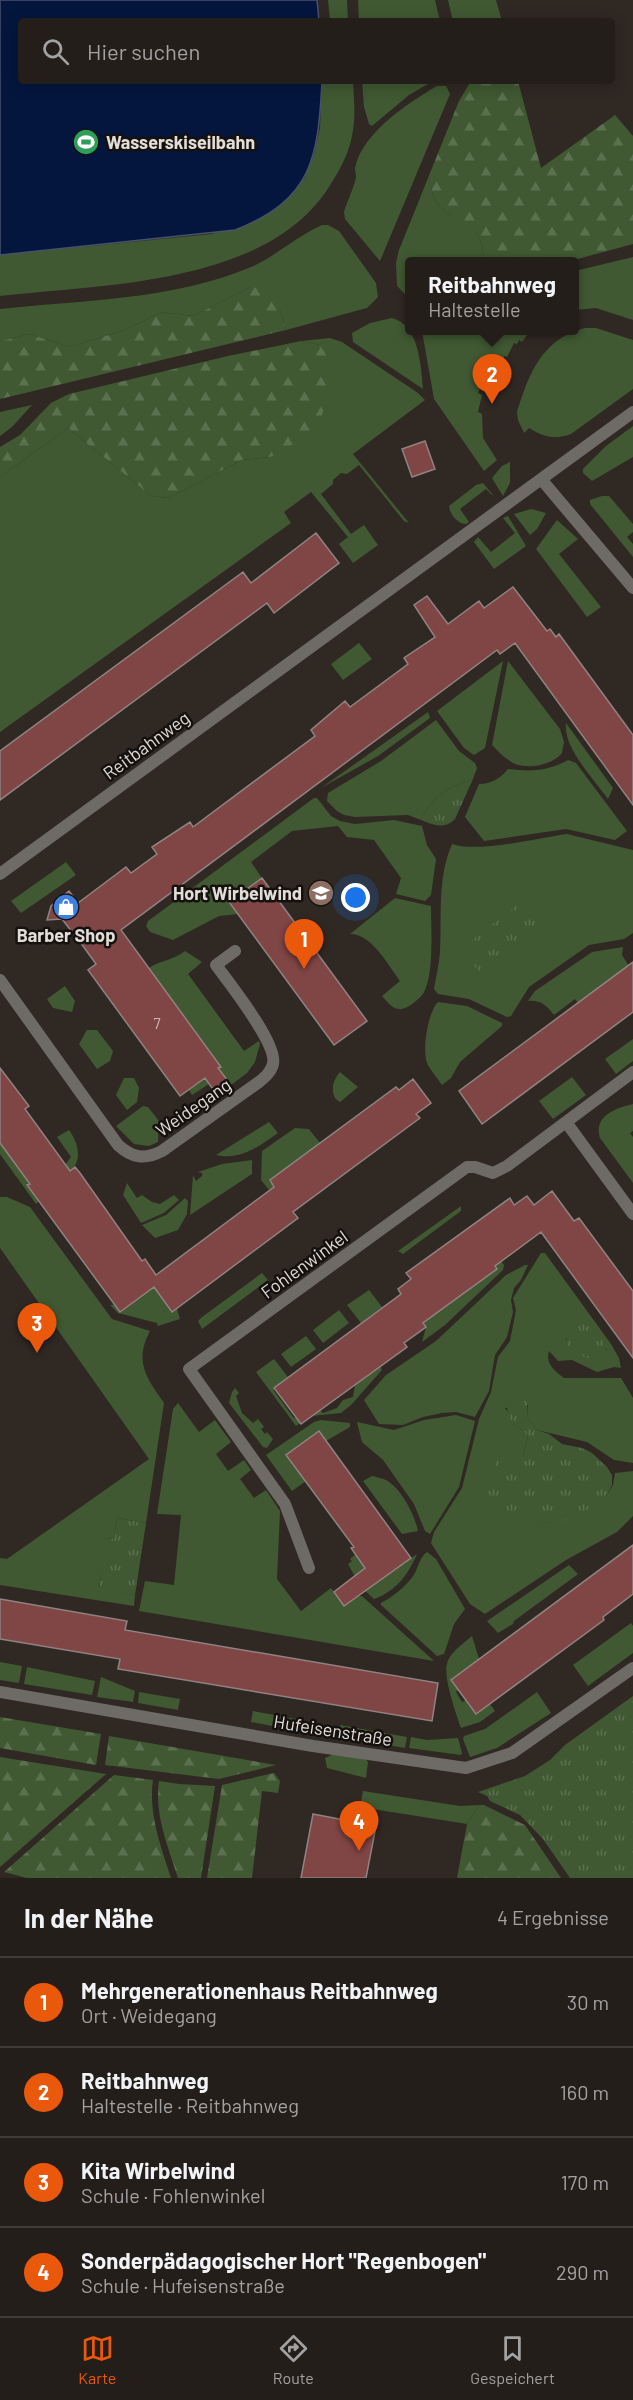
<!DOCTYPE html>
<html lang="de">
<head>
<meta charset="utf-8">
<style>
	:root { --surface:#241e1a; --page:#2c2723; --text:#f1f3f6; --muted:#a3a2a2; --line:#413c39; --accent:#ea580c }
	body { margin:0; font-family:Barlow,sans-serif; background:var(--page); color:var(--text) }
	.you { position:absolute; left:356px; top:898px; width:21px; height:21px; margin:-15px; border:4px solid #fff; border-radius:50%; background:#1a73e8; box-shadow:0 0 0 9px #1a73e833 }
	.badge { display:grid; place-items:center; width:39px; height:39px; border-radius:50%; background:var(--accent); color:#fff; font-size:20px; font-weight:700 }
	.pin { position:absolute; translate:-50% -50px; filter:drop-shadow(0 2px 3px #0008) }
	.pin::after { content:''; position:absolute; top:32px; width:21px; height:18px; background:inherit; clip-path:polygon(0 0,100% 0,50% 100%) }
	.popup { position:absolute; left:405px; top:257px; width:174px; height:78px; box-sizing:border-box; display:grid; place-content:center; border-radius:6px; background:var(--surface); filter:drop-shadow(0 2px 4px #0005); font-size:20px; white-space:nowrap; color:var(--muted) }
	.popup b { font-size:22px; color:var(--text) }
	.popup::after { content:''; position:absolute; left:50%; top:100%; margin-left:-12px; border:12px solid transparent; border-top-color:var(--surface) }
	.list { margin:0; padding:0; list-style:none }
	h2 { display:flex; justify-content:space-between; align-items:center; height:78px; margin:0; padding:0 24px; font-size:26px }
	h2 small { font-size:20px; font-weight:400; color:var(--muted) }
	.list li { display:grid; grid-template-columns:39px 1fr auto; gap:18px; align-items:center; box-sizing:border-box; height:90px; padding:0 24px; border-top:2px solid var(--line) }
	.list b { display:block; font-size:22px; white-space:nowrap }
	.list p { margin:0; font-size:20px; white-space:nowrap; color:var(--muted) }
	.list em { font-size:20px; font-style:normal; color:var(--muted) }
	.icon { flex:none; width:33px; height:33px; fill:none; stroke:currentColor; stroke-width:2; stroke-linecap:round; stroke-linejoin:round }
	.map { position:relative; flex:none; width:633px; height:1878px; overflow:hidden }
	.search { position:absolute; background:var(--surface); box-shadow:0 3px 15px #0003; left:18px; right:18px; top:18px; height:66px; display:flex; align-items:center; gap:15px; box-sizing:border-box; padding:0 21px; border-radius:6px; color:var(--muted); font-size:22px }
	.sheet { height:438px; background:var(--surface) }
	nav { display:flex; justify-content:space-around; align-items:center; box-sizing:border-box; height:84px; border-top:2px solid var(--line); background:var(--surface); font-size:16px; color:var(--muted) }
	nav a { display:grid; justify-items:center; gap:3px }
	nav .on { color:var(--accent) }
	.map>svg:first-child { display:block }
	.green { fill:#405932; fill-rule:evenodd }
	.forest { fill:url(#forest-firs) }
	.park { fill:url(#park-tufts) }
	.water { fill:#04163e; stroke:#47526c; stroke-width:1.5 }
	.building { fill:#804645; stroke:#908382; stroke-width:1.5 }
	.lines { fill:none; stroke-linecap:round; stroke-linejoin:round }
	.minor { stroke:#6e6b67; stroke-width:12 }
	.labels { text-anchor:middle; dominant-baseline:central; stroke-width:5; stroke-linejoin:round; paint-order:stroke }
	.number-label { font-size:15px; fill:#cab7b4 }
	.poi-label { font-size:18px; font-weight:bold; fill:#e3ddd9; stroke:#15110f; text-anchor:start }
	.street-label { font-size:18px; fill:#e3ddd9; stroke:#15110f }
</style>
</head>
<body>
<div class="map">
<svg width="633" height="1878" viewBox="0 0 633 1878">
	<defs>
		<pattern id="forest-firs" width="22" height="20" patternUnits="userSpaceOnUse" patternTransform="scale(1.5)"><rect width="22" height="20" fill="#405932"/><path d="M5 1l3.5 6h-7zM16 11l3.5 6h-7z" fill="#5b704f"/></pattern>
		<pattern id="park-tufts" width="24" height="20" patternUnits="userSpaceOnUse" patternTransform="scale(1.5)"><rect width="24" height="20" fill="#405932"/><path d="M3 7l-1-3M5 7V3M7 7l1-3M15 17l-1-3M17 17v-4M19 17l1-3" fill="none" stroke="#5b704f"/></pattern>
	</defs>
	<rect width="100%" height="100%" fill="#302823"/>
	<path class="green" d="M328 0H347L348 21H330Z
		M358 0H435L440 21H359Z
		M448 0H496L502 21H453Z
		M322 81H353C354 99 356 117 352 136 349 152 341 168 332 182 272 285 106 284 0 296V255L212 234 304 179 314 154 320 128Z
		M362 81H433L409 95 372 126 369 124 364 107Z
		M437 86H446L450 94 380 261 345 219 344 212C347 201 354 188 356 177 356 173 355 172 355 168 362 133 408 103 437 86Z
		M428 178 435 201 447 214 469 222 480 239 485 261 410 262 409 297H408L397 286 396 263 399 250Z
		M322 225H328L339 231 376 283 378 297 367 308 286 330 280 310 251 287 193 316 162 312 125 330 69 347 30 334 0 341V309C83 300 173 300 251 267 276 256 297 236 322 225Z
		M633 257V320L596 308 575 310V271Z
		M392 318C419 325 421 365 423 389L353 342 352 333 370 323Z
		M585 328H596L633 340V389L571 434C554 440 544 437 529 428L524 433 518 420 517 412C529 373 542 339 585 328Z
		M422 331H530L522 342 519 340 517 344 514 343 507 357 504 356 497 370 494 369 488 379 485 378 478 393 482 395 478 412 482 414 483 438 497 460 484 471 434 399Z
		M330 338 342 342 418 393 425 400 353 454 409 523 404 521 359 465 347 474 341 473 333 480V484L321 494 351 534 364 525 378 545 353 563 339 544 348 537 311 492 284 512 291 523 0 732V477L68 428 151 496 168 498 242 460 270 457 320 345 301 341Z
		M32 405 12 427 0 436V412Z
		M633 426V457L592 481 583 473V469L606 446Z
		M510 462V483L503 496 492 478 502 466Z
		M483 483 493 495H492L486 489 460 509 469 522 466 524C458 524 450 515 449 506L476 485Z
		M602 496H609L633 524V532L627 537 633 544V557L590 504V500Z
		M531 509 546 513 537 529 530 535 514 514Z
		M508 516 526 546 494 569 474 542 478 537 491 552 515 533 503 518Z
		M557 520 578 539 559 554 601 607 587 617 536 549Z
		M359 643 372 659 343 680 331 664Z
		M503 661 485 748 474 755 464 748 437 711Z
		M508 661 560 729 564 742 562 753C552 766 523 771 510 761 503 757 498 751 492 745Z
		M428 712 430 718 378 756 321 788Z
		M436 720 459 751 475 763 477 768 473 779C444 790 436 792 421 820L408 815 355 817 344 815 337 811 327 801 328 793 381 761Z
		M566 723 613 788 608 799C592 777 563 747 566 723Z
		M568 760 576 763 627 831 615 840 566 829 484 841 465 817 479 784C491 784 501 778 508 769 531 772 548 771 568 760Z
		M314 798H317L331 816 340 821 355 824 394 820 422 826 427 845 436 859 431 895 425 901 396 894 401 878 374 840 347 837 338 826 292 831 251 862 262 878 229 902 238 914 219 916 173 940 150 932 146 926 148 921Z
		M567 834 633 850V933L624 939 589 945 529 987 511 1016 507 1017 469 999 438 994 434 989C436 977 439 964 440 952 442 915 437 879 452 844 477 853 539 838 567 834Z
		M66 862 76 875 21 913 11 901Z
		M395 898 431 906C431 929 434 969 425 990 423 996 415 1002 409 1006 396 1014 390 1005 382 996L400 981C388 965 372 934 350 934Z
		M623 947 622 955 629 966 578 1003 575 999 554 1015C546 1005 541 1000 528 1001L535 991 592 952Z
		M185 951 202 962 188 974 244 1051 259 1041 260 1044 255 1062 247 1073 231 1085 221 1072 208 1082 209 1084 192 1095 189 1090 220 1067 149 968C161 960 174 960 185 951Z
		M65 986 75 1001 72 1012 53 1008 47 999Z
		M438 1002 467 1006 502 1023V1026L460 1062 451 1078 442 1085C438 1079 432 1072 428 1065 421 1052 428 1012 438 1002Z
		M87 1030H97L113 1051 110 1061 97 1069 79 1044Z
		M633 1039V1061L616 1074 605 1059Z
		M340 1072 358 1087 340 1102C329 1097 332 1080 340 1072Z
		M572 1077 586 1095 553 1119 539 1101Z
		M124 1078H134L139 1088 137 1102 127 1110 116 1095Z
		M633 1104V1131L630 1133 633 1137V1183L600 1138C593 1116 616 1108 633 1104Z
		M143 1106 148 1107 159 1121 158 1142 149 1146 134 1144 116 1126Z
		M269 1122 278 1133C259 1146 241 1161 216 1155Z
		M295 1128 309 1129 320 1143 270 1180 274 1187 269 1190 261 1180 262 1151Z
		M69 1130C77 1141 84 1160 70 1171L65 1165 71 1157 57 1137Z
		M0 1143 30 1184 28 1185 39 1201 36 1204 0 1154Z
		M252 1160V1174L190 1215 193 1175 196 1181 202 1176V1173L198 1172 222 1164Z
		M127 1183 137 1198 142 1195 152 1202 160 1204 174 1195 179 1200 164 1213 141 1223 123 1195Z
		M0 1197H7L30 1207 112 1319 150 1331C134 1362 146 1377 164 1403L146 1523 117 1518 114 1539 107 1538 99 1588 135 1595 134 1606 0 1585V1558L7 1559 149 1459 0 1248Z
		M185 1198 188 1201 187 1214 178 1230 155 1238 142 1225 166 1215Z
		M461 1206V1211L403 1254 398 1251Z
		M541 1253H545L611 1344 619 1358 621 1368 614 1367 597 1372 572 1360 558 1361 549 1351C545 1364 555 1371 564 1378H621L633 1398V1463L614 1460 587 1442 537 1430 527 1417 528 1405 505 1408 510 1414 512 1424 520 1428 528 1436 523 1457 533 1519 549 1523 607 1495 613 1485 615 1473 633 1471V1516L617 1532 566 1560 485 1614 470 1604 431 1543 434 1532 462 1488 479 1419 491 1392 498 1357 510 1341 516 1310 513 1298ZM572 1326 594 1331 607 1350 566 1340Z
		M501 1261 504 1265 503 1270 445 1325 422 1342 426 1327 420 1320C448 1305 472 1287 497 1269L495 1266Z
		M525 1265H528L521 1280 514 1288 511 1300 513 1312 507 1337 495 1355 489 1391 475 1417 456 1412 442 1413 423 1417 403 1425 379 1424 364 1400 386 1375 436 1341 506 1275Z
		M262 1273 268 1280 202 1329 198 1321 202 1317Z
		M154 1287 177 1308 180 1319 158 1326 157 1323 118 1313 110 1305H115L120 1312Z
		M369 1290 382 1307 361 1323 347 1305Z
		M339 1310 349 1323 323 1343 313 1330Z
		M306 1336 316 1349 291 1367 281 1354Z
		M274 1359 288 1377 274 1388V1391L293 1417 299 1420 321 1403V1411L323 1413 337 1408 343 1400 353 1397 355 1385 375 1370 378 1362 382 1370 351 1405 341 1413 311 1416 296 1426 256 1372Z
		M235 1388 239 1393 236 1396 242 1413 253 1423 258 1419 264 1427 261 1429 265 1434 267 1432 273 1439 267 1448 263 1447 229 1403 232 1392Z
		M178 1403 199 1432 215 1420 231 1442 216 1454 228 1471 244 1460 251 1470 240 1479 254 1498 266 1490 280 1511 277 1579 301 1611 331 1588 344 1606 359 1595 363 1597 434 1661 139 1611 145 1581 174 1585 181 1515 157 1514 173 1409Z
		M456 1415 475 1421 459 1487 430 1534 425 1531 414 1504 383 1460 362 1442 357 1422 394 1430 424 1420Z
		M321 1420 350 1423V1427L326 1441 318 1432 287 1454 306 1481 292 1491 266 1455 314 1422Z
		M372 1476C376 1477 382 1478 386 1480 401 1488 415 1515 418 1531L402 1534 363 1481Z
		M358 1552 379 1581 417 1554C408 1575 396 1591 374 1599L360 1586 348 1564 352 1561 350 1559Z
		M427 1552 436 1559 465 1609 454 1624 444 1654 437 1656 381 1605V1603C394 1596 407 1586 415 1573 419 1565 420 1557 427 1552Z
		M569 1565 578 1574 514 1621 513 1624 498 1633 487 1621Z
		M631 1623 633 1626V1653L588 1686 573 1665Z
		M472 1636 479 1659 451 1680 458 1690 456 1692 462 1702 466 1700 476 1714 490 1704 495 1711 480 1722 461 1728C456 1714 443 1676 447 1664 449 1653 464 1643 472 1636Z
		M0 1662 22 1666 19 1683 0 1680Z
		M27 1667 95 1681 92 1695 24 1684Z
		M101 1677 135 1691 133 1702 97 1697Z
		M139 1692 180 1699 178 1710 138 1703Z
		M537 1692 551 1713 497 1748 470 1757 463 1739 464 1736 485 1729Z
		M253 1711 296 1719 300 1726 299 1731 251 1722Z
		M340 1725 407 1737 405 1748 338 1737Z
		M411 1737 427 1740 458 1738 462 1753 461 1755 409 1748Z
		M334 1754 365 1758 368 1762 366 1778 327 1768 325 1758Z
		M363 1791 460 1806 479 1805 467 1824 360 1807Z"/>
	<path class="forest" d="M471 81H518L541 168 615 115 633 136V244L570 261H485L480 239 469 223 447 214 435 201 428 178 459 101Z
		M251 287 268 290 280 310 286 330 0 399V341L30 334 69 347 125 330 162 312 193 316Z
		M301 341 320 345 327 355 331 382 320 422 311 434 270 457 242 460 168 498 151 496 68 428 0 477V447L20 435 51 403 69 394 228 356Z
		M0 1717 101 1734 96 1765 0 1748Z
		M109 1736 276 1765 219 1779 105 1765Z
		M0 1757 106 1774 0 1867Z
		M274 1773 280 1781 278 1793 262 1791 252 1878H207L222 1785Z
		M114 1775 153 1780C148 1813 161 1847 171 1878H27L4 1872Z
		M159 1781 179 1784 215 1786 201 1878H178C168 1847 154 1814 159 1781Z
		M479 1805H484L525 1825 561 1878H457L467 1824Z"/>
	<path class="park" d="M473 779 455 819C444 830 434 825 421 820 436 792 444 790 473 779Z
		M521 902 540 926 481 974 461 949Z
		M581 1323C594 1326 610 1346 606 1359 593 1363 576 1354 567 1345V1333L572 1326Z
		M518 1392C528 1400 528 1404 527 1417L537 1430 549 1434 562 1444 582 1448 592 1453 607 1467 612 1475V1485L607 1495 574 1519 549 1523 510 1515 494 1509 483 1491V1485L499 1458 523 1457 528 1436 520 1428 512 1424C509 1410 498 1397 518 1392Z
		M117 1518 146 1523 135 1595 99 1589 106 1538 114 1539Z
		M633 1696V1878H570L543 1839 520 1815 490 1801 487 1796 478 1792 525 1776 550 1760 565 1745Z"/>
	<path class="water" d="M0 0H317L319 21H21V81H322C318 158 313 199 235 230L0 255Z"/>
	<path class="building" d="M425 441 435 469 412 477 402 449Z
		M316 533 339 563 274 613 267 603 0 800V751L243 572 251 583Z
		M513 587 547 631 550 629 556 637 559 634 633 735V805L515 643 500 654 497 650 121 930 221 1067 218 1068 231 1085 217 1095 205 1078 180 1096 88 970 96 964 83 946 62 919 47 920 51 906 69 891 78 903 126 867 131 873 157 854 152 847 190 822 193 827 315 736 311 730 345 701 350 707 408 664 404 658 435 637 414 605 427 596 448 624 479 601 484 608Z
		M262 878 367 1021 334 1045 229 902Z
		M633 962V1012L482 1124 459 1091Z
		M0 1068 29 1106 25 1109 70 1171 75 1167 80 1173 142 1261 145 1259 156 1275 274 1187 270 1180 396 1087 399 1090 413 1079 431 1103 416 1114 420 1118 293 1212 298 1218 172 1312 154 1287 120 1312 27 1185 30 1184 0 1143Z
		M552 1191 574 1221 579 1218 633 1291V1358L541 1232 495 1266 497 1269 423 1323 426 1327 404 1343 407 1347 301 1424 274 1388 401 1294 398 1289 411 1279 406 1273 510 1198 514 1205 527 1196 534 1205Z
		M319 1431 411 1558 344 1606 334 1592 365 1568 351 1548 354 1547 286 1455Z
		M633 1545V1594L603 1617 604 1620 476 1714 451 1680Z
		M0 1599 127 1621 125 1630 438 1683 432 1721 118 1669 120 1659 0 1639Z
		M313 1814 376 1826 366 1878H301Z"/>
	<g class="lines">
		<path class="minor" d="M541 479 633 588
			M0 874 633 412
			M0 980 118 1145C132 1158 145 1160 162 1151L259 1082C265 1077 271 1072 273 1064 278 1044 229 983 216 965L235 951
			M566 1122 633 1214
			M309 1568 285 1504 189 1369 467 1167H475L493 1173 507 1166 633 1072
			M0 1692 313 1746 466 1768 512 1753 633 1668"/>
	</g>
	<defs>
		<g id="stadium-disc" transform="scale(1.35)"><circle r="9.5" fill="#2e9e5b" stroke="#15110f"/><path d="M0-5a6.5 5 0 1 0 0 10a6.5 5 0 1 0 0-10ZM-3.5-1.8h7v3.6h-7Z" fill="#fff"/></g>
		<g id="school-disc" transform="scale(1.35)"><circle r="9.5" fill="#8d6e63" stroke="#15110f"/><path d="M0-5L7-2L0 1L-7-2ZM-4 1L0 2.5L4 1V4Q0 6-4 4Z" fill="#fff"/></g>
		<g id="shop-disc" transform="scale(1.35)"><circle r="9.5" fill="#3f7fe0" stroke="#15110f"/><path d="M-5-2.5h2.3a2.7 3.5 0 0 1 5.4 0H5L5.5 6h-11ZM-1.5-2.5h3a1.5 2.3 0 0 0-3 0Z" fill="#fff"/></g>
	</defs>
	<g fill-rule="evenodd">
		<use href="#stadium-disc" x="86" y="142"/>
		<use href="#school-disc" x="321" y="893"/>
		<use href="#shop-disc" x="66" y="907"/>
	</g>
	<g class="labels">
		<g class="number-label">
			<text x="157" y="1023">7</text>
		</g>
		<g class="poi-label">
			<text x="106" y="142">Wasserskiseilbahn</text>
			<text x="302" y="893" text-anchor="end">Hort Wirbelwind</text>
			<text x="66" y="935" text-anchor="middle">Barber Shop</text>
		</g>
		<g class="street-label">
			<text transform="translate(146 745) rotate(-36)">Reitbahnweg</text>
			<text transform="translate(193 1107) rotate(-35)">Weidegang</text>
			<text transform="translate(304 1264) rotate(-36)">Fohlenwinkel</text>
			<text transform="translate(333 1730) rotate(9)">Hufeisenstraße</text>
		</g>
	</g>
</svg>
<div class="you"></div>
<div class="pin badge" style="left:304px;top:969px">1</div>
<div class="pin badge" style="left:492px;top:404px">2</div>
<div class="popup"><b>Reitbahnweg</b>Haltestelle</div>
<div class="pin badge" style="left:37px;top:1353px">3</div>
<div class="pin badge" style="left:359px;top:1851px">4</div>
<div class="search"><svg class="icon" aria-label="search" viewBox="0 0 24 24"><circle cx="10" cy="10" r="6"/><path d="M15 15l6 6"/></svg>Hier suchen</div>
</div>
<section class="sheet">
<h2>In der Nähe<small>4 Ergebnisse</small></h2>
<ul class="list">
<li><span class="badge">1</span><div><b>Mehrgenerationenhaus Reitbahnweg</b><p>Ort · Weidegang</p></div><em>30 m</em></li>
<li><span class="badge">2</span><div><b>Reitbahnweg</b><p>Haltestelle · Reitbahnweg</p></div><em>160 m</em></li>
<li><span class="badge">3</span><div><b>Kita Wirbelwind</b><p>Schule · Fohlenwinkel</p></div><em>170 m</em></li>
<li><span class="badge">4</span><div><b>Sonderpädagogischer Hort &quot;Regenbogen&quot;</b><p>Schule · Hufeisenstraße</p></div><em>290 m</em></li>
</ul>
</section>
<nav>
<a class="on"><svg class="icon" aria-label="map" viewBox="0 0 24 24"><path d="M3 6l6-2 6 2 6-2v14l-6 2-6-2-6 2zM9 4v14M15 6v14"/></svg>Karte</a>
<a><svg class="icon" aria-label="directions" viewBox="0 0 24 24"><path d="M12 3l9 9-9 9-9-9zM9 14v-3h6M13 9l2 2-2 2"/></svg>Route</a>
<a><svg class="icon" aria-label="saved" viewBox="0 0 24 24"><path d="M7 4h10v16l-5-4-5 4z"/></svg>Gespeichert</a>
</nav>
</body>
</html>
